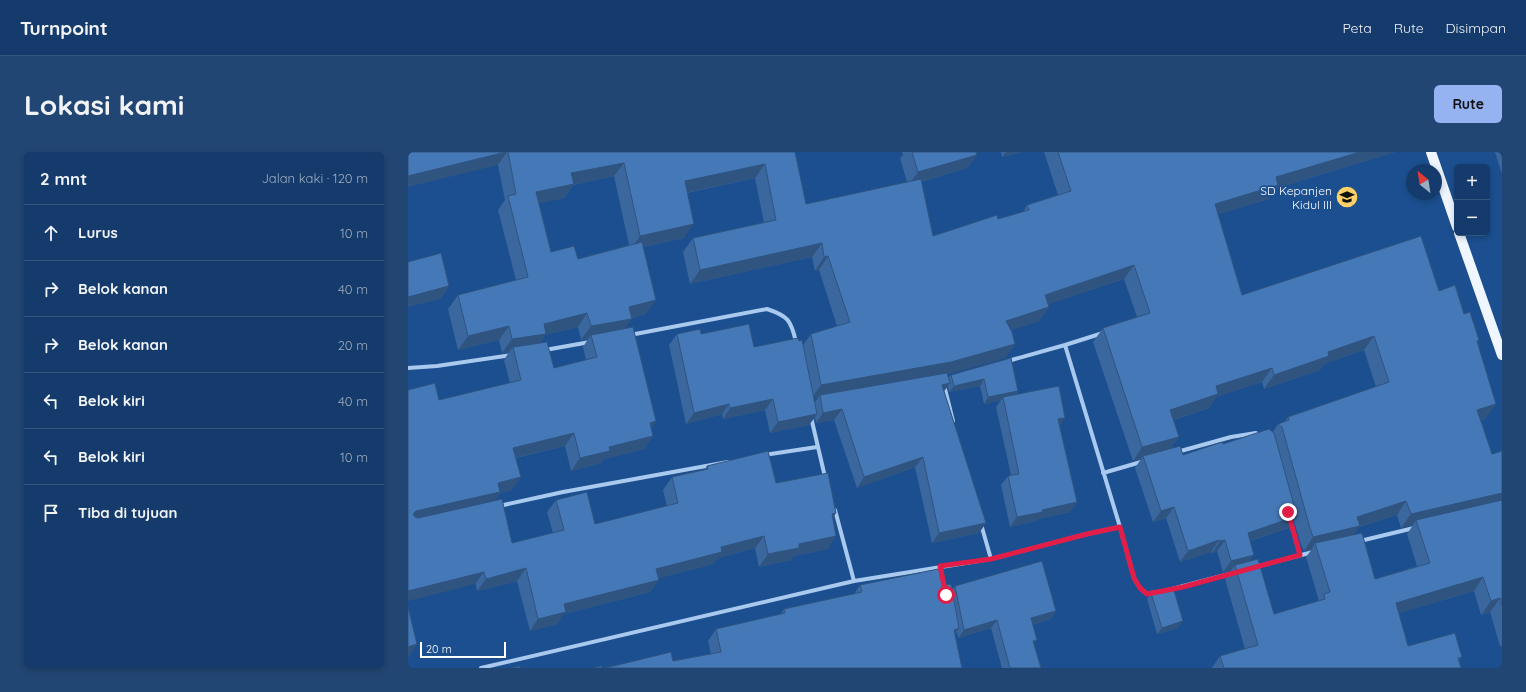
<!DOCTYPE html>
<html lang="id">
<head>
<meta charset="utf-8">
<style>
	:root { --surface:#143b6b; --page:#214673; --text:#f1f3f6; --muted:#9dadc1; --line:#33557e; --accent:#95b2f1 }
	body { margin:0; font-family:Quicksand,sans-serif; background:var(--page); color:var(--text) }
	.controls { position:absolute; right:12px; top:12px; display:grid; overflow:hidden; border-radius:6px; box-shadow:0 2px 6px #0003 }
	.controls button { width:36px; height:36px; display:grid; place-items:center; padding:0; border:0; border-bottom:1px solid var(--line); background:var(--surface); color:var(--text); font:20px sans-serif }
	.compass { position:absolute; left:998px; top:12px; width:36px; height:36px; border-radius:50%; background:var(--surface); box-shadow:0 2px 6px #0003; rotate:330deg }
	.scale { position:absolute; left:12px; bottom:10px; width:86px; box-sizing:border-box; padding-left:4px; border:2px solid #fff; border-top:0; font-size:11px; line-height:14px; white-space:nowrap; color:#fff; -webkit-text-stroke:3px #1b4f8f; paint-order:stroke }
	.stop { position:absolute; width:12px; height:12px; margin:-9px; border:3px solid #e11d48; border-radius:50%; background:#fff }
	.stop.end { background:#e11d48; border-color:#fff; box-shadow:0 1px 4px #0008 }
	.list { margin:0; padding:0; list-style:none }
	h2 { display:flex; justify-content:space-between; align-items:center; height:52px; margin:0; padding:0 16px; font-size:17px }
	h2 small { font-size:13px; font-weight:400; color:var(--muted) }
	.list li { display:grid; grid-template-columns:26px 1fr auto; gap:12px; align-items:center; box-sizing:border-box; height:56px; padding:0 16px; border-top:1px solid var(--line) }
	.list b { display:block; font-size:15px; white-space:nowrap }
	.list em { font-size:13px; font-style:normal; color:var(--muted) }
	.icon { flex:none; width:22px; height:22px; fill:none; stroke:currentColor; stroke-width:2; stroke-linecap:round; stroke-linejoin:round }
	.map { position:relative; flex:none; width:1094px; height:516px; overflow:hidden; border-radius:6px }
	header { display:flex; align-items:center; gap:24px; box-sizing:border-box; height:56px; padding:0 20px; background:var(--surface); border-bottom:1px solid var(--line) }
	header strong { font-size:19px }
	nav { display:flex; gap:22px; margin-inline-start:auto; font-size:14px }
	.intro { display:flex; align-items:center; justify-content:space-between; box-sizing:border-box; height:96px; padding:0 24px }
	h1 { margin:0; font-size:28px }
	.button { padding:10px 18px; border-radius:6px; background:var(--accent); color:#111; font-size:14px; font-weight:700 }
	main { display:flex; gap:24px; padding:0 24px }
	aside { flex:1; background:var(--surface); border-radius:6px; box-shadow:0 2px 6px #0003 }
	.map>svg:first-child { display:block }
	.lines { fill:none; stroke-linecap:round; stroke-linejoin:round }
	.street { stroke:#a9c9ee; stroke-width:4 }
	.primary { stroke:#f0f6ff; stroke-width:10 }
	.wall { fill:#3a679d; fill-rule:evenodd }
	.shaded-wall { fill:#305480 }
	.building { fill:#4478b7; stroke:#305480 }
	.route { stroke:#e11d48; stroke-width:5 }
	.labels { text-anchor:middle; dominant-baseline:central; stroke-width:3.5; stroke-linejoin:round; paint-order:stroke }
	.poi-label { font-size:12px; fill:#fff; stroke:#1b4f8f; text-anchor:end }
</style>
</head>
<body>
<header>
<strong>Turnpoint</strong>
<nav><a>Peta</a><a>Rute</a><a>Disimpan</a></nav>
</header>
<div class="intro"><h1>Lokasi kami</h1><a class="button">Rute</a></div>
<main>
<aside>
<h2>2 mnt<small>Jalan kaki · 120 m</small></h2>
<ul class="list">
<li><svg class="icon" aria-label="ahead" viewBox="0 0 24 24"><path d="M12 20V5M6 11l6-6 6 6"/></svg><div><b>Lurus</b></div><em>10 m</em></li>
<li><svg class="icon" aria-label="right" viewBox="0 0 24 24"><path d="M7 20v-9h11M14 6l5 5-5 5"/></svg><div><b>Belok kanan</b></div><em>40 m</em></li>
<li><svg class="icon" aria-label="right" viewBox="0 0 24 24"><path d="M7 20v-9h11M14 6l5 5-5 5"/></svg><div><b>Belok kanan</b></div><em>20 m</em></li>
<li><svg class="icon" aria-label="left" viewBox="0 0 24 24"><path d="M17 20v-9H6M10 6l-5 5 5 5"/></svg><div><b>Belok kiri</b></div><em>40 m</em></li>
<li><svg class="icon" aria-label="left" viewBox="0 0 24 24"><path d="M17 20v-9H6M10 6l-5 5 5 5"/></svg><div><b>Belok kiri</b></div><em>10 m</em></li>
<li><svg class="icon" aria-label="arrive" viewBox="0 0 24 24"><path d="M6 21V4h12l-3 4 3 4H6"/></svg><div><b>Tiba di tujuan</b></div></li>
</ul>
</aside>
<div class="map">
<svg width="1094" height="516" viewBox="0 0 1094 516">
	<rect width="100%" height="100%" fill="#1b4f8f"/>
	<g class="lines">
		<path class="street" d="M222 183 359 157C380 164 383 168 388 190
			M657 193 712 375
			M137 198 182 190
			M600 209 657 193 695 181
			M0 216 29 214 103 203
			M536 233 545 269
			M403 265 417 325
			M769 300 823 285 848 281 849 282
			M356 303 409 295
			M695 321 733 310
			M91 354 155 340 320 310
			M427 358 446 429
			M882 368 892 403
			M573 372 583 407
			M952 389 1006 376
			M847 415 905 400
			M760 438 825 421
			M73 516 446 429 583 407 679 382 712 375 726 426 732 436 739 442 748 440"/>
		<path class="primary" d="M1023 0 1049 75
			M1051 81 1094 203"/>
	</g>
	<path class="wall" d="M0 0H387L398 52 499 30 492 6 495 3 494 0H568L569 3 559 16 513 30 525 84 615 60 619 53 650 43 636 0H987L869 36 861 47 810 62 834 143 1031 139 1056 162 1071 188 1069 191 1078 266 1073 268 1084 302 1094 299V494H1092L1082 460 1073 463 1066 439 991 461 1000 494 1054 505 1051 508 1053 516H804L812 504 837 497 817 427 823 418 815 420 809 399 804 401 803 400 772 410 758 366 745 370 727 316 733 307 725 309 685 190 695 176 729 165 716 127 640 152 641 155 631 169 603 178 607 192 597 206 539 222 540 226 543 223 603 206 610 239 608 243 651 274 669 350 662 360 630 367 628 369 602 375 593 333 600 324 603 323 588 255 593 248 576 252 572 234 541 240 540 234 536 239 578 371 571 381 524 391 507 315 449 336 426 268 408 271 407 265 401 273 362 281 357 258 315 267 314 262 278 272 261 193 269 182H293L346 195 391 189 395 193 403 182 429 174 411 118 407 119 404 105 282 132 275 100 285 86 356 71 347 26 279 41 276 86 235 95 238 162 224 166 217 176 248 269 243 276 245 284 236 297 196 307 193 311 163 319 157 294 108 306 104 338 92 341 86 349 104 391 145 381 139 360 148 348 187 372 259 354 255 338 264 325 297 317 299 314 368 331 428 361 425 366 420 397 386 404 383 408 351 415 347 396 310 406 305 412 251 426 242 440 156 462 149 472 122 479 109 429 69 439 31 248 102 231 96 208 101 200 94 201 91 188 50 198 40 157 50 143 108 128 90 58 97 48 90 13ZM206 24 221 93 170 107 143 100 131 51 156 46 165 33ZM170 175 173 188 180 187 175 195 178 208 146 216 132 191 137 183ZM956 198 968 235 880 265 877 270 870 272 865 280 815 292 775 303 763 296 771 285 766 268 801 256 808 245 854 230 856 237 912 218 916 212ZM406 246H410L406 251ZM989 363 993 376 1005 373 999 382 1009 414 967 427 946 382 951 375ZM886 369 892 390 896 399 904 397 898 405 911 449 866 462 841 409 842 389 881 376Z
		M593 0H614L594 5Z
		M1087 0H1094V22Z
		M452 433H538L544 438 547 434 648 459 643 467 624 473 626 492 633 516H594L583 476 550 486 549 480 547 483 265 509 303 502 300 489 308 477 373 462 376 457 446 442Z
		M743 441 770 476 749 482 739 447Z"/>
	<path class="shaded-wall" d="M98 0H99L90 13 0 35V24Z
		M598 0H614L594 5Z
		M952 0H987L869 36 861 47 798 66 807 52 868 25Z
		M569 3 559 16 500 34 510 20Z
		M216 11 206 24 165 33 156 46 118 54 128 40 163 21Z
		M357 12 347 26 267 43 277 29Z
		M286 72 276 86 222 98 232 84Z
		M414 91 404 105 282 132 292 118Z
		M420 104 411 118 407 119 416 105Z
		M726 113 716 127 627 157 637 143Z
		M41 134 33 147 0 155V145Z
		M248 148 238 162 211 169 221 155Z
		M641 155 631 169 588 183 598 169Z
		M179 161 170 175 137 183 129 195H105L101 200 94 201 104 187 136 172Z
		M224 167 214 181 183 183 180 187 173 188 183 174Z
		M101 174 91 188 50 198 60 184Z
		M966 184 956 198 916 212 912 218 856 237 866 223 920 200Z
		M607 192 597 206 533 224 412 243 410 246 403 247 413 233Z
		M864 216 854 230 808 245 801 256 753 272 762 258 808 234Z
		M576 227 572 234 541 240 546 234Z
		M542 231 534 242V233Z
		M610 239 606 245H595L593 248 576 252 580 245Z
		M365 247 357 258 315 267 322 256Z
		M321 252 314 262 278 272 286 261Z
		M1088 252 1078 266 1060 272 1069 258Z
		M434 257 426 268 408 271 415 261Z
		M409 262 401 273 362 281 370 270Z
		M657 266 651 275 650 267Z
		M248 269 239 282 242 271Z
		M166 281 157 294 97 308 105 296Z
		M245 284 236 297 196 307 193 311 163 319 172 306 201 295Z
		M771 285 761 299 735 304 733 307 725 309 734 295Z
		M515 305 507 315 449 336 456 325Z
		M113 325 104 338 92 341 84 353 0 371 5 362 8 359 90 331Z
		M1094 341V353L1008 368 1005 373 993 376 1003 362Z
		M998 349 989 363 951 375 942 388 907 391 904 397 896 399 905 385 949 365Z
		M669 350 662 360 630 367 628 369 602 375 609 365 634 358Z
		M766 355 758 366 745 370 753 359Z
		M428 361 419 374 424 362Z
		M889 364 881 376 831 392 840 381Z
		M578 371 571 381 524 391 531 381Z
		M356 384 347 396 310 406 305 412 240 429 248 417 313 395Z
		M428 384 420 397 386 404 383 408 351 415 360 402 391 392Z
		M811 388 803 400 772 410 780 399Z
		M817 388 809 399 804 401 812 389Z
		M846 403 838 414 827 413 823 418 815 420 823 409Z
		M118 416 109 429 69 439 78 427Z
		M76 420 67 432 0 449V439Z
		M1075 425 1066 439 978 465 988 451Z
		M251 428 242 440 156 462 149 472 122 479 130 467 156 452Z
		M1092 446 1082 460 1073 463 1083 449Z
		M648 459 643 467 617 475 623 466Z
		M589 468 583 476 550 486 556 478Z
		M775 469 770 476 749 482 754 476Z
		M551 476 543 488 546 478Z
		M629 488 623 496 625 489Z
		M9 492 1 505H0V495Z"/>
	<path class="building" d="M0 0H98L0 24Z
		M100 0H387L398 52 513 27 525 84 589 63 590 67 621 58 619 53 663 39 650 0H952L868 25 870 33 807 52 834 143 1013 84 1031 139 1047 133 1056 162 1062 160 1071 188 1069 189 1088 252 1069 258 1084 302 1094 299V341L1003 362 998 349 949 365 952 374 905 385 902 376 874 275 870 272 881 268 880 265 981 230 966 184 920 200 921 204 866 223 864 216 808 234 810 242 762 258 771 285 734 295 695 176 742 161 726 113 637 143 641 155 598 169 604 180 607 192 543 210 413 233 403 182 442 170 420 104 416 105 414 91 292 118 285 86 368 68 357 12 277 29 286 72 232 84 216 11 163 21 166 32 128 40 143 100 166 94 170 107 234 90 248 148 221 155 224 167 183 174 179 161 136 172 138 182 104 187 101 174 60 184 50 143 120 125 100 44 108 42Z
		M504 0H568L569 3 510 20Z
		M33 101 41 134 0 145V110Z
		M341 172 346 195 390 186 391 189 394 188 409 262 370 270 365 247 322 256 321 252 286 261 269 182 292 177 293 182Z
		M225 175 248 269 242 271 245 284 201 295 202 299 172 306 166 281 105 296 113 325 90 331 92 340 8 359 5 362 7 365 10 366 94 347 104 391 156 378 148 348 179 340 187 372 270 351 264 325 300 317 299 314 360 299 368 331 420 321 428 361 424 362 428 384 391 392V396L360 402 356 384 313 395 314 400 248 417 251 428 156 452 158 460 130 467 118 416 78 427 76 420 0 439V238L27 231 31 248 113 228 105 195 139 190 146 216 189 205 183 183Z
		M603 206 610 239 580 245 576 227 546 234 543 223Z
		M539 221 542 231 534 233 578 371 531 381 515 305 456 325 434 257 415 261 412 243Z
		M651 234 657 266 650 267 669 350 634 358 635 360 609 365 600 324 611 322 595 245Z
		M861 277 866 281 889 364 840 381 846 403 823 409 817 388 812 389 811 388 780 399 766 355 753 359 735 304 772 294 775 303 814 290 815 292Z
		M1094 348V454L1092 446 1083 449 1075 425 988 451 1000 494 1047 481 1054 505 1050 506 1053 516H816L812 504 850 493 827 413 850 407 866 462 917 447 916 442 922 440 907 391 954 381 967 427 1022 411 1008 368Z
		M634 409 648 459 623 466 629 488 625 489 633 516H602L589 468 556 478 547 434Z
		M535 416 538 433 543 432 551 476 546 478 554 516H197L263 500 265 509 313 500 308 477 377 461 376 457 454 440 452 433Z
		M765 435 775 469 754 476 743 441Z
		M0 455 9 492 0 495Z
		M112 514V516H104Z
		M193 514 194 516H185Z"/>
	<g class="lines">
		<path class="route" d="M538 443 532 414 583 407 679 382 712 375 726 426 732 436 739 442 775 435 892 403 880 360"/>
	</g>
	<defs>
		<g id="school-disc" transform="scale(1.15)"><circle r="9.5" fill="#ffd166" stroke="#1b4f8f"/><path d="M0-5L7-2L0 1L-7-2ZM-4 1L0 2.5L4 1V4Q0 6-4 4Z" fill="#111"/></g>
	</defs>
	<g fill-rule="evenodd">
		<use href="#school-disc" x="939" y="45"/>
	</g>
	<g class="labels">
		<g class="poi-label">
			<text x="924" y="38">SD Kepanjen<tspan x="924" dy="14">Kidul III</tspan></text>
		</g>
	</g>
</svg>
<div class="controls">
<button>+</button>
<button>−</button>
</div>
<svg class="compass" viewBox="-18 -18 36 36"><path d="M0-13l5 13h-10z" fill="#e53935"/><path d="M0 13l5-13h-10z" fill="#9dadc1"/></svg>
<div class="scale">20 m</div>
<div class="stop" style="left:538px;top:443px"></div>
<div class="stop end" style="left:880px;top:360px"></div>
</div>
</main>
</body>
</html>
